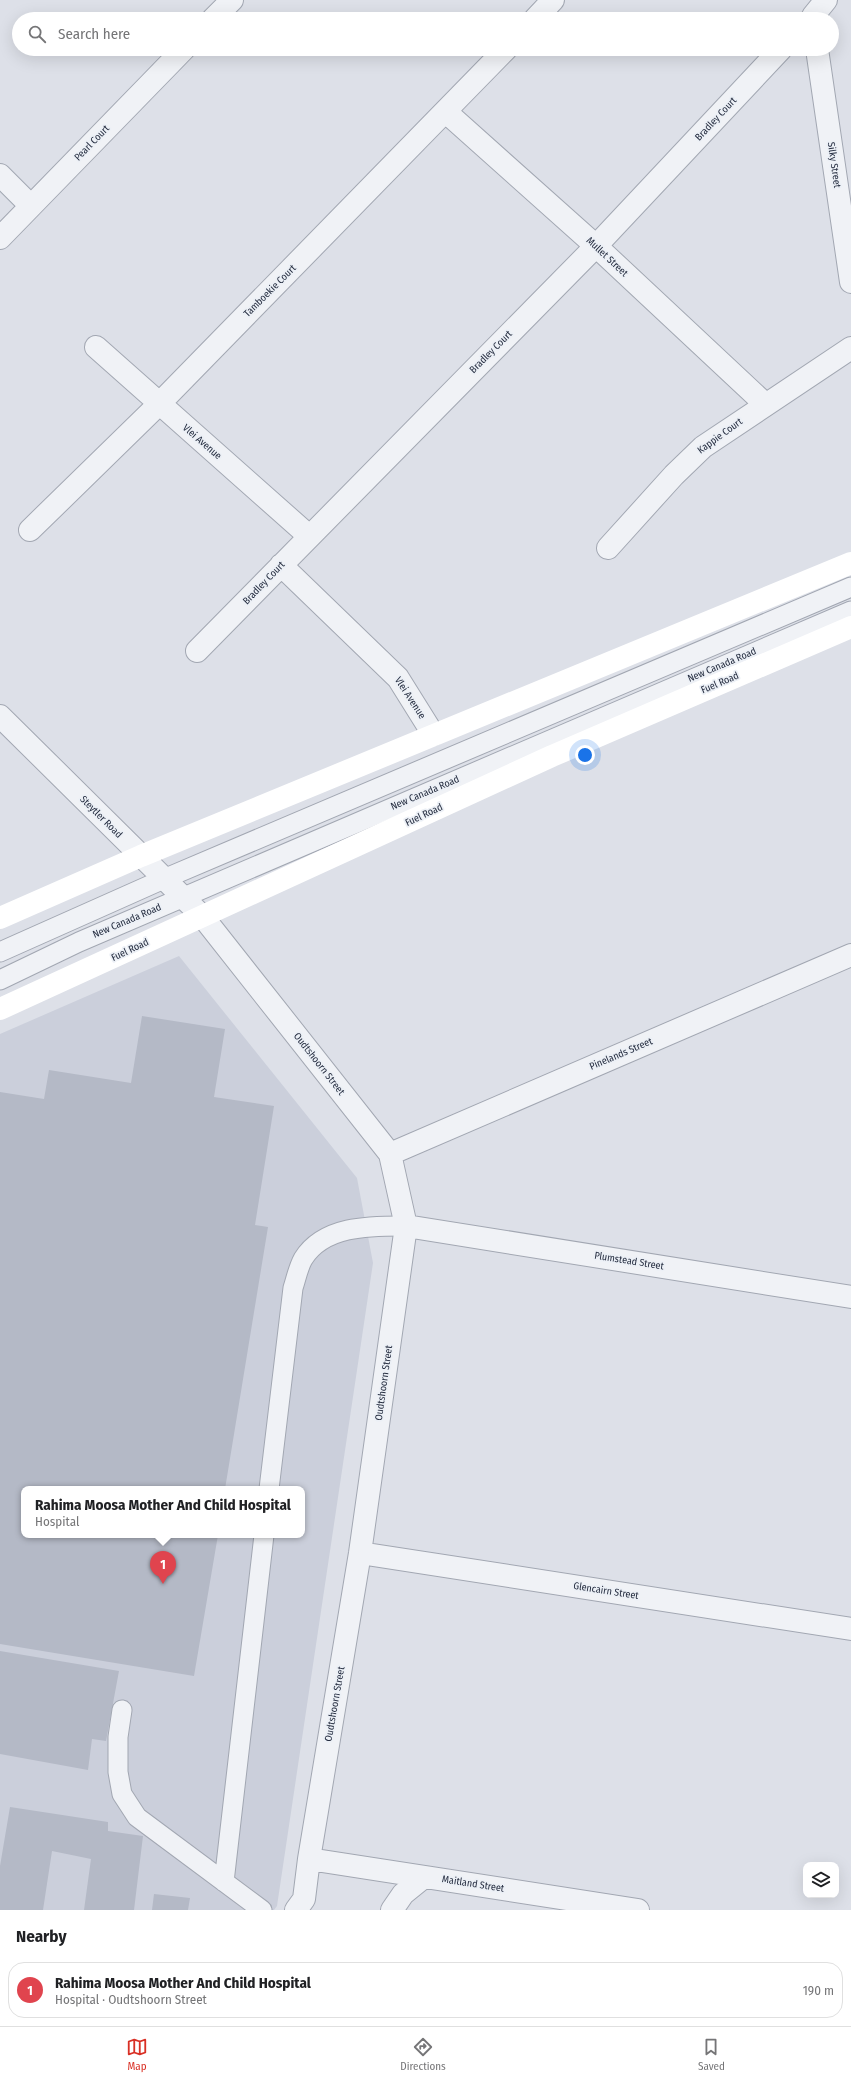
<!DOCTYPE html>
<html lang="en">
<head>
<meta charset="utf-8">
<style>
	:root { --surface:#fff; --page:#f6f6f6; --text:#202124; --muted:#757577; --line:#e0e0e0; --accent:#d93025 }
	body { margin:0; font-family:"Fira Sans Condensed",sans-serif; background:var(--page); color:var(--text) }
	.controls { position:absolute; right:12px; bottom:12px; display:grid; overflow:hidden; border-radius:8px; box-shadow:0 4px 16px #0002 }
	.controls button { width:36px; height:36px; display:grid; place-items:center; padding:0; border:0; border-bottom:1px solid var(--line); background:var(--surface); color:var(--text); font:20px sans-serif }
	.you { position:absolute; left:585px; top:755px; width:14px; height:14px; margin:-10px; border:3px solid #fff; border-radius:50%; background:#1a73e8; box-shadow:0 0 0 6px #1a73e833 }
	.badge { display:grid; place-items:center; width:26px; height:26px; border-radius:50%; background:var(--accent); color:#fff; font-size:13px; font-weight:700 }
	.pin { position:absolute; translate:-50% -33px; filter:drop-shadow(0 1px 2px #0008) }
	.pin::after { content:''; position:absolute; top:21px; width:14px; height:12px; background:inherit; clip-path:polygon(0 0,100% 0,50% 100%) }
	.popup { position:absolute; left:21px; top:1486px; width:284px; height:52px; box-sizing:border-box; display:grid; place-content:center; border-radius:8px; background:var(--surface); filter:drop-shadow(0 1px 3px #0005); font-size:13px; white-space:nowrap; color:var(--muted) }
	.popup b { font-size:15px; color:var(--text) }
	.popup::after { content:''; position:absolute; left:50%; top:100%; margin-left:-8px; border:8px solid transparent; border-top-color:var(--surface) }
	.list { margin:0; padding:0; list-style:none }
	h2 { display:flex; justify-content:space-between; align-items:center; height:52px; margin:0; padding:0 16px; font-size:17px }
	h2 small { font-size:13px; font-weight:400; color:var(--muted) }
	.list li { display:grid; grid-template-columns:26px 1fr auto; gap:12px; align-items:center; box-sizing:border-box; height:56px; margin:0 8px 8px; padding:0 8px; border:1px solid var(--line); border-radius:16px }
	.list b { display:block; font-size:15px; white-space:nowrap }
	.list p { margin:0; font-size:13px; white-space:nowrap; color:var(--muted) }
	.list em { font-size:13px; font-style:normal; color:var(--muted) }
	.icon { flex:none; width:22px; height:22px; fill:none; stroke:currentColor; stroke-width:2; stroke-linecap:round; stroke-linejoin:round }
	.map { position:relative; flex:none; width:851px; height:1910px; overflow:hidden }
	.search { position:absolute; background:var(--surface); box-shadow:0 4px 16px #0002; left:12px; right:12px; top:12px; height:44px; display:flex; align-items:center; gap:10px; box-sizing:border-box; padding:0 14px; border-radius:22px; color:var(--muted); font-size:15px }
	.sheet { height:116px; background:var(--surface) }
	nav { display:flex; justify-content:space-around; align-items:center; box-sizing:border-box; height:56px; border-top:1px solid var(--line); background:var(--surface); font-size:11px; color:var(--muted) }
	nav a { display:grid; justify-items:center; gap:2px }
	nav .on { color:var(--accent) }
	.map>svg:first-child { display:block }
	.built { fill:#cbcfdb; fill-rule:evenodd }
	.building { fill:#b4b9c6 }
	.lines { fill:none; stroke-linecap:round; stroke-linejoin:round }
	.lane-casing { stroke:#a2a7b2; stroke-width:21 }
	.street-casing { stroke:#a2a7b2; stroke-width:24 }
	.lane { stroke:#f0f2f6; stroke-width:19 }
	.street { stroke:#f0f2f6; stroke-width:22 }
	.secondary { stroke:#fff; stroke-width:22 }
	.labels { text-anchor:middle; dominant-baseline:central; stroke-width:3.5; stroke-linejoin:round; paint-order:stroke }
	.street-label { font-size:10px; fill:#252d40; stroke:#ecf0f6 }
</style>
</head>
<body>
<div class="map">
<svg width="851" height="1910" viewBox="0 0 851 1910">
	<rect width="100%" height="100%" fill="#dde0e8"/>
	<path class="built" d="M179 956 357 1178 373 1263 277 1906 274 1910H0V1034ZM24 1489H302V1535H24Z"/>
	<path class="building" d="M142 1016 225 1029 214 1097 274 1106 255 1225 268 1227 225 1489H24V1535H218L194 1676 0 1644V1092L44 1099 49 1070 131 1083Z
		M0 1651 119 1671 106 1741 92 1739 88 1770 0 1754Z
		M10 1807 108 1822V1831L143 1836 134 1910H84L91 1859 52 1851 43 1910H0V1866Z
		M154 1894 190 1898 188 1910H152Z"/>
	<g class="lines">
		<g class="lane-casing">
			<path id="lane" d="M0 952 166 878 851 587
				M0 980 79 942 851 611
				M269 1489 293 1288C296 1279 298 1268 303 1259 324 1225 371 1226 406 1226
				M122 1710 118 1737V1772L122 1794 137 1817 262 1910
				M224 1882 264 1535"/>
		</g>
		<g class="street-casing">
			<path id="street" d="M213 19 232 0
				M535 19 553 0
				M813 19V16L826 0
				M817 49 851 282
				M446 112 596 246 765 404
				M0 175 31 206
				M0 238 184 49
				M96 347 309 536
				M30 530 159 404 506 49
				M608 548 674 475 703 447 851 348
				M281 565 398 678 433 734
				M197 651 596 246 781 49
				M0 716 203 917 390 1154 406 1226 360 1553 309 1859 304 1899 296 1910
				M390 1154 851 955
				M406 1226 851 1297
				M360 1553 851 1629
				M309 1859 638 1910
				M392 1910 403 1894 424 1877"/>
		</g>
		<use href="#lane" class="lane"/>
		<use href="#street" class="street"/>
		<path class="secondary" d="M0 918 141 856 851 563
			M0 1009 552 756 851 627"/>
	</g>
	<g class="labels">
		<g class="street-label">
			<text transform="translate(716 119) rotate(-47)">Bradley Court</text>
			<text transform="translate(92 143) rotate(-46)">Pearl Court</text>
			<text transform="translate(834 165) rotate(82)">Silky Street</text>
			<text transform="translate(607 257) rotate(43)">Mullet Street</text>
			<text transform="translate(270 291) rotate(-45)">Tamboekie Court</text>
			<text transform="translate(491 352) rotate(-45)">Bradley Court</text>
			<text transform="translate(720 436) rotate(-36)">Kappie Court</text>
			<text transform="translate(202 442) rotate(41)">Vlei Avenue</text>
			<text transform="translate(264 583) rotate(-46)">Bradley Court</text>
			<text transform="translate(722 665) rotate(-23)">New Canada Road</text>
			<text transform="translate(720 683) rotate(-23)">Fuel Road</text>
			<text transform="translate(410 698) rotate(57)">Vlei Avenue</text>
			<text transform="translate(425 793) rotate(-23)">New Canada Road</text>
			<text transform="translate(424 815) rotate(-25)">Fuel Road</text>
			<text transform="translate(101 817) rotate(45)">Steytler Road</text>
			<text transform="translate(127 921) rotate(-23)">New Canada Road</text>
			<text transform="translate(130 950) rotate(-25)">Fuel Road</text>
			<text transform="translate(621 1054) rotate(-23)">Pinelands Street</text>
			<text transform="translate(319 1064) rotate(52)">Oudtshoorn Street</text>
			<text transform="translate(629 1261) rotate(9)">Plumstead Street</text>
			<text transform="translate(384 1383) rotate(-82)">Oudtshoorn Street</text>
			<text transform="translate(606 1591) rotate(9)">Glencairn Street</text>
			<text transform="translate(335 1704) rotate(-80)">Oudtshoorn Street</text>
			<text transform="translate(473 1884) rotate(9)">Maitland Street</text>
		</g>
	</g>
</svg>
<div class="controls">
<button><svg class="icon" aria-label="layers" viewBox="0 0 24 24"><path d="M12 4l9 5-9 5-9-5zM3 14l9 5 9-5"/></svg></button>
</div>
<div class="you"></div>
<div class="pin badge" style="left:163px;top:1584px;background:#e0444e">1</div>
<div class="popup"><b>Rahima Moosa Mother And Child Hospital</b>Hospital</div>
<div class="search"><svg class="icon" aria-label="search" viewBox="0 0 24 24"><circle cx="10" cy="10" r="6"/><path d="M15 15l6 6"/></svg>Search here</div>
</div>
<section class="sheet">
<h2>Nearby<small></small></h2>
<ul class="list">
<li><span class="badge" style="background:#e0444e">1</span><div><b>Rahima Moosa Mother And Child Hospital</b><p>Hospital · Oudtshoorn Street</p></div><em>190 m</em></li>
</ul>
</section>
<nav>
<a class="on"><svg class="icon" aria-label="map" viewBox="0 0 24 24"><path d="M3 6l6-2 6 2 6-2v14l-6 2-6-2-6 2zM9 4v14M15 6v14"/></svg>Map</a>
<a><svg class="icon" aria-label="directions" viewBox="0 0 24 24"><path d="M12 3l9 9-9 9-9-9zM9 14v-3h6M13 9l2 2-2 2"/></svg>Directions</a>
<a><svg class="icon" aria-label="saved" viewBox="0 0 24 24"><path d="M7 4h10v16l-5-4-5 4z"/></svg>Saved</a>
</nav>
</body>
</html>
